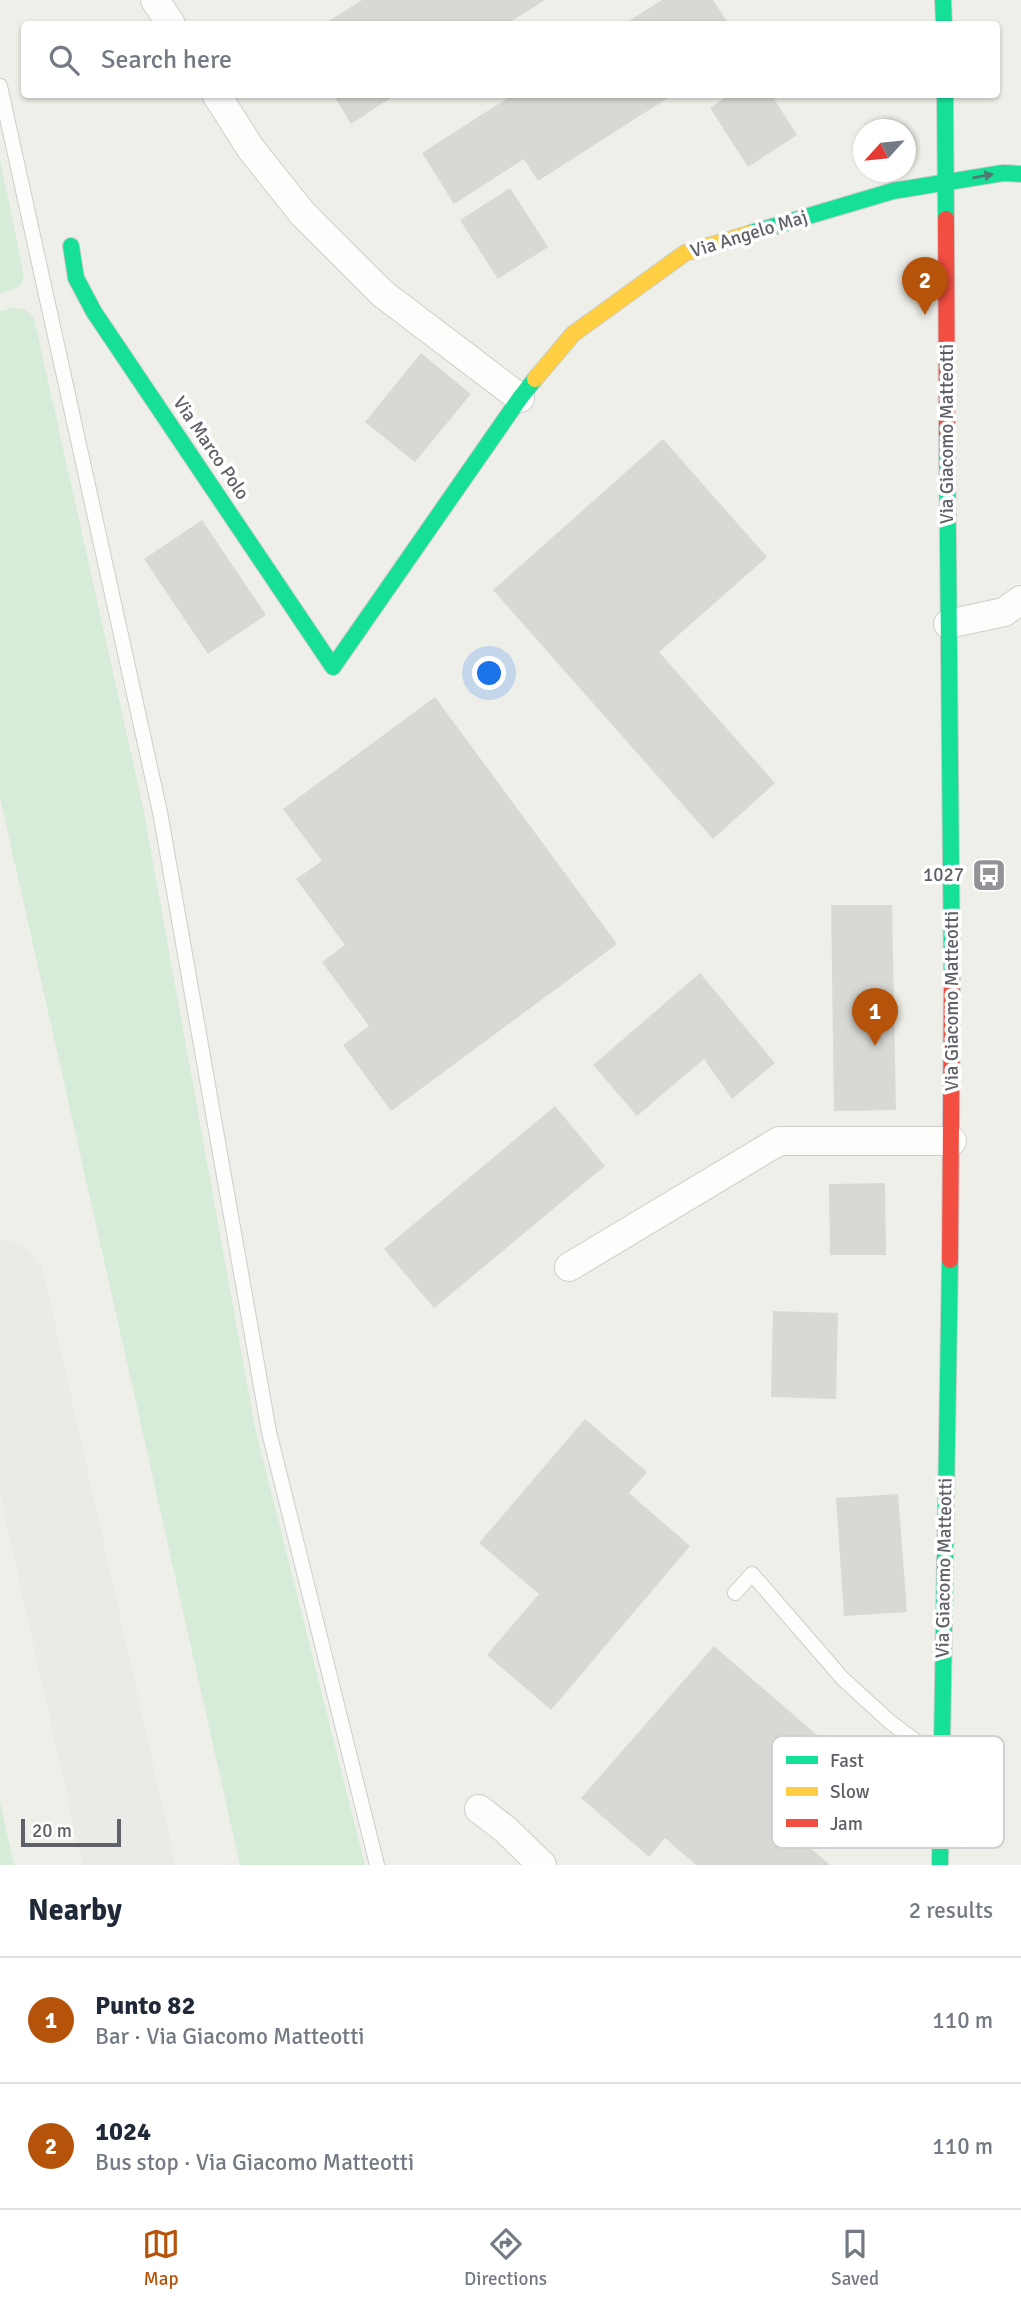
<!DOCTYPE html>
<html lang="en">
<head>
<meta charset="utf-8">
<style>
	:root { --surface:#fff; --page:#f2f2f3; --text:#1f2937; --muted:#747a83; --line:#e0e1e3; --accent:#b45309 }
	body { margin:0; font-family:Signika,sans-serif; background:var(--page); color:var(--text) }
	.compass { position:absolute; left:853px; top:119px; width:63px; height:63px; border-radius:50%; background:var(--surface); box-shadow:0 2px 5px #0004; rotate:243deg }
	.scale { position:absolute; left:21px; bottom:18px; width:100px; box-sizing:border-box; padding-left:7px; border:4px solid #5f6168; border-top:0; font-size:19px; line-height:24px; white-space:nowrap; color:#5f6168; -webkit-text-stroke:5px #fff; paint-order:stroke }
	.you { position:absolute; left:490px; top:674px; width:24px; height:24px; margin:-18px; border:5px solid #fff; border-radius:50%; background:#1a73e8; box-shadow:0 0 0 10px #1a73e833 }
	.badge { display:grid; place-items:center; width:46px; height:46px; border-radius:50%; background:var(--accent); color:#fff; font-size:23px; font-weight:700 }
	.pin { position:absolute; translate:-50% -58px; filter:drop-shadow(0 2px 4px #0008) }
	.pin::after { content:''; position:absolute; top:37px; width:24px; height:21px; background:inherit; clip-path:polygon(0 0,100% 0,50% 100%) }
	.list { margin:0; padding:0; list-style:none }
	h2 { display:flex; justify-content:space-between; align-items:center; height:91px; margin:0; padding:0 28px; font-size:30px }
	h2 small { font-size:23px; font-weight:400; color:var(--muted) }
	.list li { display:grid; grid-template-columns:46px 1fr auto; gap:21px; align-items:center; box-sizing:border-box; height:126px; padding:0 28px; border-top:2px solid var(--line) }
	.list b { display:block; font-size:26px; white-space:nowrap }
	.list p { margin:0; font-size:23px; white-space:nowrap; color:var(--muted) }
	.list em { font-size:23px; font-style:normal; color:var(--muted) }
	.icon { flex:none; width:38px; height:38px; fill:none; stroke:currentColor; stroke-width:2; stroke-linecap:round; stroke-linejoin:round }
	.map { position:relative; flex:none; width:1021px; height:1865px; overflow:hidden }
	.search { position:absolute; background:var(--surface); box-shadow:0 2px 5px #0004; left:21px; right:21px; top:21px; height:77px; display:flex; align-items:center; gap:18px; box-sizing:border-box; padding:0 24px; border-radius:7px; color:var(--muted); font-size:26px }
	.sheet { height:343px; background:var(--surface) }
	nav { display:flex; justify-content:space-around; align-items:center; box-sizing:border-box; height:98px; border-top:2px solid var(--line); background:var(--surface); font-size:19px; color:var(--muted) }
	nav a { display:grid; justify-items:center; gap:4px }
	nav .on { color:var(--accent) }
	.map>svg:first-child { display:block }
	.green { fill:#d7ebd9 }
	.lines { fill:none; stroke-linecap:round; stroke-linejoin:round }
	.taxiway { stroke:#eaeae7; stroke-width:91 }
	.building { fill:#d8d8d5 }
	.lane-casing { stroke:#cccdcc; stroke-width:16 }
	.street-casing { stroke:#cccdcc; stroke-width:30 }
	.fast-casing { stroke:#ccc; stroke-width:18 }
	.slow-casing { stroke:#ccc; stroke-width:18 }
	.jam-casing { stroke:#ccc; stroke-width:18 }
	.lane { stroke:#fdfdfc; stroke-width:14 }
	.street { stroke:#fdfdfc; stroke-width:28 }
	.fast { stroke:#16e098; stroke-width:16 }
	.slow { stroke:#ffcf43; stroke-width:16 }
	.jam { stroke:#f24e42; stroke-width:16 }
	.oneway { fill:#507a72 }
	.labels { text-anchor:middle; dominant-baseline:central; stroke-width:7; stroke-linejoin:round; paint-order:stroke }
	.street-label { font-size:19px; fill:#5f6168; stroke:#fff }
	.poi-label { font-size:19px; fill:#5f6168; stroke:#fff; text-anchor:end }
	.key { fill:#fff; stroke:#cfd0d2; stroke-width:2 }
	.key-label { font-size:19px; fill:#5f6168 }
</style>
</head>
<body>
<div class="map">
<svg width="1021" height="1865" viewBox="0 0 1021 1865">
	<rect width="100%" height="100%" fill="#efefea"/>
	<path class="green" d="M0 159 23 270V281L19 287 0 294Z
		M13 308 25 309 34 318 143 807 255 1428 365 1865H240L0 798V311Z
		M0 1801 14 1865H0Z"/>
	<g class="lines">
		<path class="taxiway" d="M0 1286 129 1865"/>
	</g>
	<path class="building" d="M362 0H545L507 24H324Z
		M662 0H713L729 24H624Z
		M333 94H397L351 124Z
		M514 94H674L538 181 524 159 454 204 422 153Z
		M731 94H771L797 135 748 167 710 108Z
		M510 188 548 247 498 279 460 220Z
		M421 353 471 394 415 462 365 422Z
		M663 439 767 557 659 652 775 783 713 839 493 590Z
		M202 520 266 615 208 654 144 559Z
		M435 697 617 944 391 1111 343 1045 369 1026 322 962 345 945 296 879 322 861 283 809Z
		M831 905H892L896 1110 834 1111Z
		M700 973 775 1063 732 1099 704 1059 637 1116 593 1065Z
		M555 1106 605 1166 434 1308 384 1249Z
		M885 1183 886 1255H830L829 1184Z
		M773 1311 838 1313 836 1399 771 1397Z
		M585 1419 647 1472 629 1493 690 1546 551 1710 487 1655 539 1594 479 1543Z
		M898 1494 907 1612 844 1616 836 1498Z
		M714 1646 833 1749 774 1816 830 1865H696L665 1838 649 1857 581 1798Z"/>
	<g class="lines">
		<g class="lane-casing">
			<path id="lane" d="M0 86 160 812 269 1432 377 1865
				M735 1593 752 1574 843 1679 890 1722 936 1756"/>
		</g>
		<g class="street-casing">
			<path id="street" d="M155 0 171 24
				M216 94 251 149 302 213 383 294 520 398
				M948 624 1004 612 1021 600
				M569 1267 779 1141H952
				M479 1809 506 1830 542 1865"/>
		</g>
		<g class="fast-casing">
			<path id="fast" d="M943 0 944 24
				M945 94 946 219
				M751 233 893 191 1003 173 1021 174
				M71 246 76 278 94 312 333 667 520 398 535 379
				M947 434 952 978
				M940 1865 950 1260"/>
		</g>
		<g class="slow-casing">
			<path id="slow" d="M535 379 573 334 685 253 751 233"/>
		</g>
		<g class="jam-casing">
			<path id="jam" d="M946 219 947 434
				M950 1260 952 978"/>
		</g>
		<use href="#lane" class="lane"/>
		<use href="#street" class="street"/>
		<use href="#fast" class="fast"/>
		<use href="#slow" class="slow"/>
		<use href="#jam" class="jam"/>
	</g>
	<defs><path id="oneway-solid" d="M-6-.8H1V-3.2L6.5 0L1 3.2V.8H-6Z" transform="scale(1.75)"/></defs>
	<use class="oneway" href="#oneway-solid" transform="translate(983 176) rotate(-10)"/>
	<defs>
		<g id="bus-square" transform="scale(1.75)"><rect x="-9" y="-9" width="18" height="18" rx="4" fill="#919396" stroke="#fff"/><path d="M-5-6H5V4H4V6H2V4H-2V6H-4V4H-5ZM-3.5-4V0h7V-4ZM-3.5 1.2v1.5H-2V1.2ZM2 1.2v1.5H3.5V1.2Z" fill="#fff"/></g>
	</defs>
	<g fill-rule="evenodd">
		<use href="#bus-square" x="989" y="875"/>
	</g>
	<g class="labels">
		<g class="street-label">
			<text transform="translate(749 234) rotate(-17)">Via Angelo Maj</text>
			<text transform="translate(947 434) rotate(-90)">Via Giacomo Matteotti</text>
			<text transform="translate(211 448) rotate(56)">Via Marco Polo</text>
			<text transform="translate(952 1001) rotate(-90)">Via Giacomo Matteotti</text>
			<text transform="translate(944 1568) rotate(-89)">Via Giacomo Matteotti</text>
		</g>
		<g class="poi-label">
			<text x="964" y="875">1027</text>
		</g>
	</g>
	<rect x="772" y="1736" width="232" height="112" rx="10" class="key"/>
	<rect x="786" y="1756" width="32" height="8" fill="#16e098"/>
	<rect x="786" y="1787" width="32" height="9" fill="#ffcf43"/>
	<rect x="786" y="1819" width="32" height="8" fill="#f24e42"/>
	<g class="key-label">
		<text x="830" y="1767">Fast</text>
		<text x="830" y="1798">Slow</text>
		<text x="830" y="1830">Jam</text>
	</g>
</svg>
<svg class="compass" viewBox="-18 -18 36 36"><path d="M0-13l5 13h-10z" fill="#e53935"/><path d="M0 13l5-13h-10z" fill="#747a83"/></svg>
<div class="scale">20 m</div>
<div class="you"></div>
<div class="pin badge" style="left:875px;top:1046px">1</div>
<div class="pin badge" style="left:925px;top:315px">2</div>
<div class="search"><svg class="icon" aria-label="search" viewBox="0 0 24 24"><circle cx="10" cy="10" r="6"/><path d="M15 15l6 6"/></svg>Search here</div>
</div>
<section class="sheet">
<h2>Nearby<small>2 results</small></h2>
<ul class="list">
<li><span class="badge">1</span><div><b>Punto 82</b><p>Bar · Via Giacomo Matteotti</p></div><em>110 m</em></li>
<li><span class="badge">2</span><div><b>1024</b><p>Bus stop · Via Giacomo Matteotti</p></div><em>110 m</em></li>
</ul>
</section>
<nav>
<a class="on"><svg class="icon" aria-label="map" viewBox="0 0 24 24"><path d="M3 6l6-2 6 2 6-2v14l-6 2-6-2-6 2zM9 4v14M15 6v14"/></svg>Map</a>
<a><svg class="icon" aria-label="directions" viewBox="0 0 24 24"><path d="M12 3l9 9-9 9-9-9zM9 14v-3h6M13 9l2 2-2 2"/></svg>Directions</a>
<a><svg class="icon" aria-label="saved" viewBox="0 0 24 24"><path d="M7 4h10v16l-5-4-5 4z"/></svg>Saved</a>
</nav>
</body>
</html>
